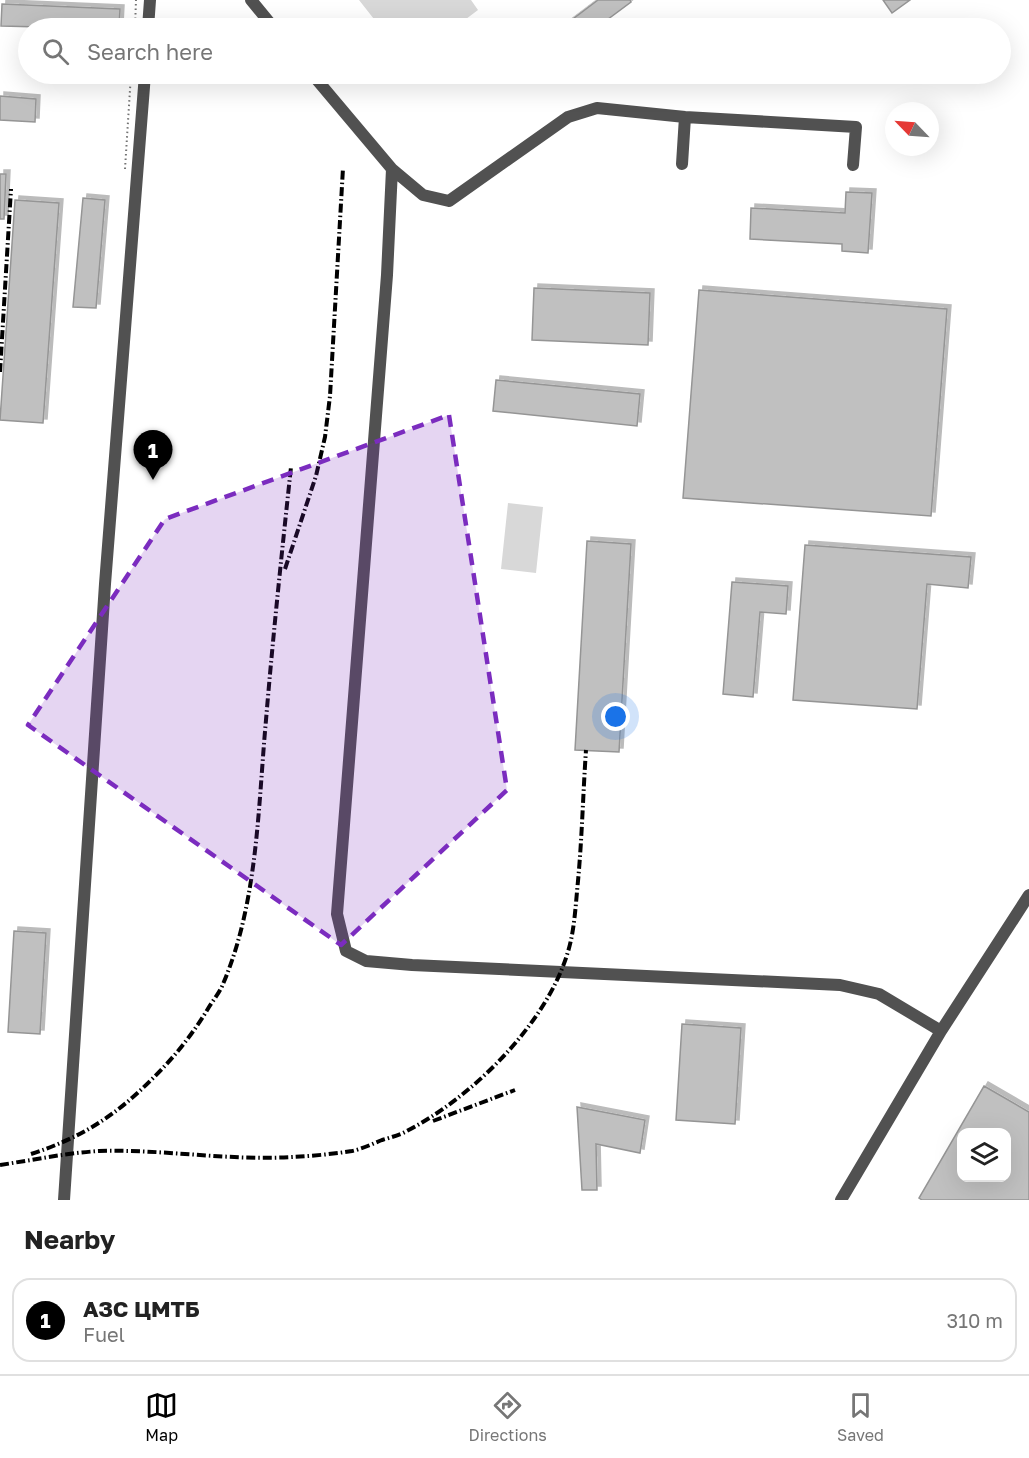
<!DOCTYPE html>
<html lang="en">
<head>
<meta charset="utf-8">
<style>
	:root { --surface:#fff; --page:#f6f6f6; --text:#222; --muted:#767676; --line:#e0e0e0; --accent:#000 }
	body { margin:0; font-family:"Golos Text",sans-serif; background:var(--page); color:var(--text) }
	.controls { position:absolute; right:18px; bottom:18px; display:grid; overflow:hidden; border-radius:12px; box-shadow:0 6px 24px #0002 }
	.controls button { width:54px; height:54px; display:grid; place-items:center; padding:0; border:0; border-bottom:2px solid var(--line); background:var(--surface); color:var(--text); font:30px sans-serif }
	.compass { position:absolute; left:885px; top:102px; width:54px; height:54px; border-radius:50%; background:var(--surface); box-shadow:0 6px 24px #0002; rotate:295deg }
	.you { position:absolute; left:616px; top:717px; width:21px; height:21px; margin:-15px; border:4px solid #fff; border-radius:50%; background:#1a73e8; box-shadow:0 0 0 9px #1a73e833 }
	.badge { display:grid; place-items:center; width:39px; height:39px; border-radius:50%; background:var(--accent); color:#fff; font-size:20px; font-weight:700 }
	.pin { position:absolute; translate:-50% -50px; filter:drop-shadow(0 2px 3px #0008) }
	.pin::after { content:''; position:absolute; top:32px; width:21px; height:18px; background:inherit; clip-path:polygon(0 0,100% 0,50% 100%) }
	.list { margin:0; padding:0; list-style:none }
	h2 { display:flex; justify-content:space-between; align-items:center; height:78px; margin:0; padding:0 24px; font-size:26px }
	h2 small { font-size:20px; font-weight:400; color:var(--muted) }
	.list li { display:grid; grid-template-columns:39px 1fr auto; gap:18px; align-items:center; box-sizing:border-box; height:84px; margin:0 12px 12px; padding:0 12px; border:2px solid var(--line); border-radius:18px }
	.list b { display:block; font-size:22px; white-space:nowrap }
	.list p { margin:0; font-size:20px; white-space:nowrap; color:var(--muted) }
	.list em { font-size:20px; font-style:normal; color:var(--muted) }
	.icon { flex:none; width:33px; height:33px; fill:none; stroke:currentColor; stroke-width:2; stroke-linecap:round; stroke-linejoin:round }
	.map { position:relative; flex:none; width:1029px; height:1200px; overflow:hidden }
	.search { position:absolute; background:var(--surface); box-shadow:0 6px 24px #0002; left:18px; right:18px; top:18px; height:66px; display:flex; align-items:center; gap:15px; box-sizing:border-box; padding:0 21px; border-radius:33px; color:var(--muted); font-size:22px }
	.sheet { height:174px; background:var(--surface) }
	nav { display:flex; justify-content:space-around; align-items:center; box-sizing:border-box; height:84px; border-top:2px solid var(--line); background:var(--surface); font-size:16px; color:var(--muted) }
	nav a { display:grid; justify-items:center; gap:3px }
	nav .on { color:var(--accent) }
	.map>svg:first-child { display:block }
	.green { fill:#d8d8d8 }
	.building { fill:#c0c0c0; stroke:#959595; stroke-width:1.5; fill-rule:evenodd; filter:url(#shadow) }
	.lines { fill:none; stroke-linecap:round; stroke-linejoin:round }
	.path { stroke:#737373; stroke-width:2; stroke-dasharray:1.5 3; stroke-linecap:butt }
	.minor { stroke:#515151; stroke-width:12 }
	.rail { stroke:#000; stroke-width:4; stroke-dasharray:9 3 1.5 3; stroke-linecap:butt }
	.marked { fill:#7b2cbf; fill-opacity:0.2; stroke:#7b2cbf; stroke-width:4.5; stroke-dasharray:12 8; stroke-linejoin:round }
</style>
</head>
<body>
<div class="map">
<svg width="1029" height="1200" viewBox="0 0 1029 1200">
	<defs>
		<filter id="shadow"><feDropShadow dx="4" dy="-4" stdDeviation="0" flood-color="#0004"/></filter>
	</defs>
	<rect width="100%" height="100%" fill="#fff"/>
	<path class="green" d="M359 0H471L478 10 454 28H381Z
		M508 503 543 507 536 573 501 569Z"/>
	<path class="building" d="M598 0H630L631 2 596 28H561Z
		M883 0H910L892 13Z
		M2 4 120 9 119 28H104V27L81 25V28L1 26Z
		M0 96 36 99 35 122 0 120Z
		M0 174H6L4 219H0Z
		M846 192 872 193 868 253 842 251V244L750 239 751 208 845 213Z
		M83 198 105 200 96 308 73 307Z
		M15 200 59 203 43 423 0 420Z
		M534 288 650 293 648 345 532 340Z
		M699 290 947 309 931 516 683 498Z
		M496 380 640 394 637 426 493 411Z
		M587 541 631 544 619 752 575 750Z
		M805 545 971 557 968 588 927 584 917 709 793 700Z
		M732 582 788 586 786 614 760 612 753 697 723 694Z
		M14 931 46 933 40 1034 8 1032Z
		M682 1024 741 1028 735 1124 676 1120Z
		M984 1086 1029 1112V1200H922L919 1198ZM962 1132H1006V1178H962Z
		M577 1107 645 1120 640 1153 596 1144 597 1190H582Z"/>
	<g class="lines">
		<path class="path" d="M135 28 136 0
			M125 169 131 74"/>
		<path class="minor" d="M251 0 274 28
			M148 28 150 0
			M312 74 392 169 423 195 449 201 568 117 597 108 685 117 856 127 853 165
			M682 164 685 117
			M392 169 387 275 337 914 346 951 366 961 412 965 840 985 879 994 941 1031
			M64 1200 105 584 145 74
			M841 1200 941 1031 1029 895"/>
		<path class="rail" d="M0 372 11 189
			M285 569 316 476 325 437 330 396 343 168
			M433 1121 515 1090
			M31 1154C80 1138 114 1117 150 1081 173 1059 193 1034 209 1007 214 999 220 992 223 984 258 902 258 807 266 720 273 636 282 551 291 467
			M0 1165C33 1160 66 1153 99 1151 164 1149 228 1161 293 1157 312 1156 333 1154 352 1151 362 1149 372 1144 382 1140 389 1138 396 1136 403 1133 473 1098 554 1018 571 940 575 921 576 901 578 881 582 838 583 794 586 750"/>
	</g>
	<path class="marked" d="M449 415 507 790 341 945 28 725 165 519Z"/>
</svg>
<div class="controls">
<button><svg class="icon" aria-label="layers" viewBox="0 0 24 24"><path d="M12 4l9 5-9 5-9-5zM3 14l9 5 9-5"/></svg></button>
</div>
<svg class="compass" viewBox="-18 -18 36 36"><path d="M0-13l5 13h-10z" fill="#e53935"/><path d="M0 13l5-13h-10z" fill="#767676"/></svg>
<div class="you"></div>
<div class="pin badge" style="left:153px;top:480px">1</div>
<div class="search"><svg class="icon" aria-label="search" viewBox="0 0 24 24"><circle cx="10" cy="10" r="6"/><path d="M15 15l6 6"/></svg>Search here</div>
</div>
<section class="sheet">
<h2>Nearby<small></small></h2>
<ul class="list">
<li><span class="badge">1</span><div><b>АЗС ЦМТБ</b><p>Fuel</p></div><em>310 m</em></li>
</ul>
</section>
<nav>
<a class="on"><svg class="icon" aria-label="map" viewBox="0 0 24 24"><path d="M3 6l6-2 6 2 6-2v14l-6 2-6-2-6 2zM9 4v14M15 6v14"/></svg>Map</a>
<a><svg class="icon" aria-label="directions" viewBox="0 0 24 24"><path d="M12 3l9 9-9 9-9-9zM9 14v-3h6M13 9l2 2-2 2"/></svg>Directions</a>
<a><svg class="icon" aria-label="saved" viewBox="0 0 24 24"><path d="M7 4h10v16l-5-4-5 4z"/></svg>Saved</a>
</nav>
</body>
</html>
